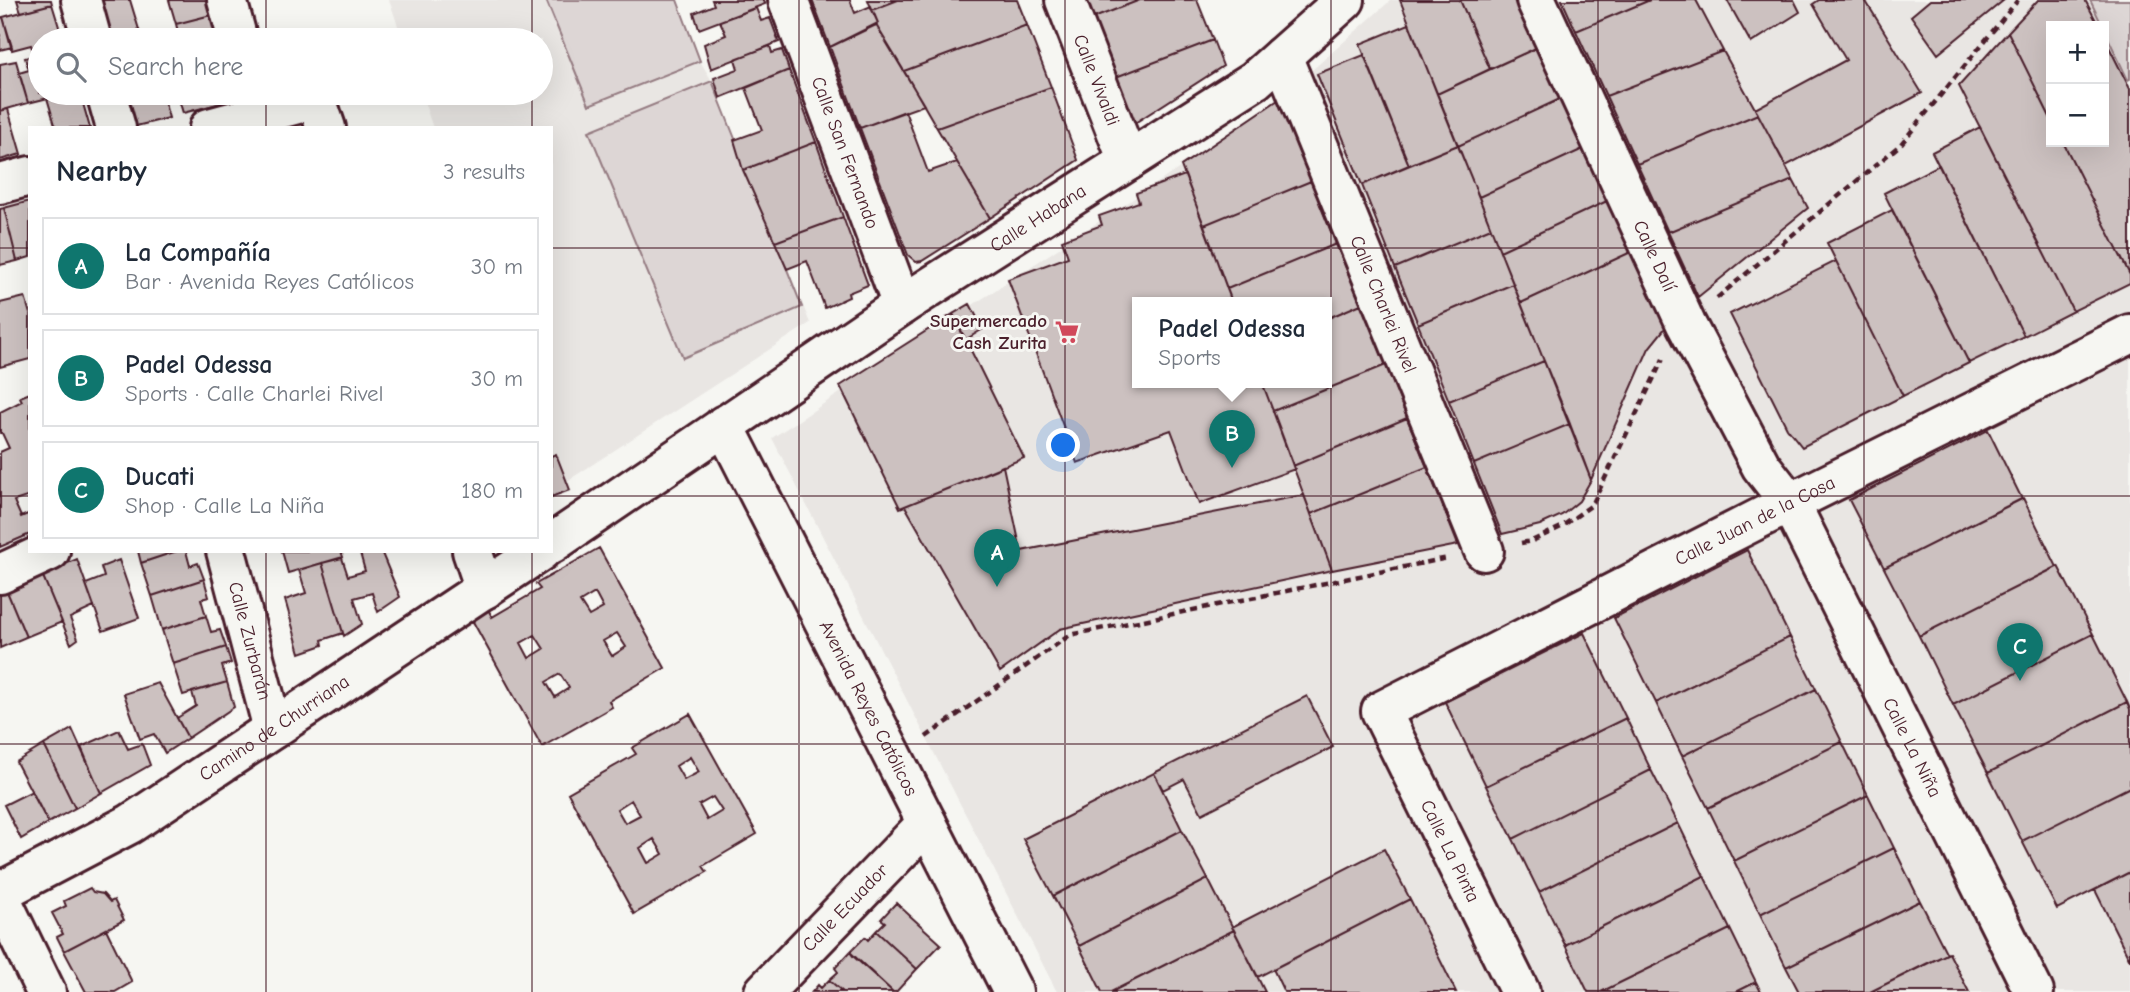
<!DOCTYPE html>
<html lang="en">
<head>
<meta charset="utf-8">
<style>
	:root { --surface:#fff; --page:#f6f6f7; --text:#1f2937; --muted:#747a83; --line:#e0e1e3; --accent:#0f766e }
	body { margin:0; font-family:"Comic Neue",sans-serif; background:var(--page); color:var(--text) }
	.controls { position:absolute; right:21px; top:21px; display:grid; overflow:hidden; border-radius:0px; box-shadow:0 7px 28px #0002 }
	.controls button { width:63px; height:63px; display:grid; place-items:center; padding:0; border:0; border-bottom:2px solid var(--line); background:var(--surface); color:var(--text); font:35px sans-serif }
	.you { position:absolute; left:1064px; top:446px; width:24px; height:24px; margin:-18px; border:5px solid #fff; border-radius:50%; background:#1a73e8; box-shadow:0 0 0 10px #1a73e833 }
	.badge { display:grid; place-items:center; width:46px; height:46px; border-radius:50%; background:var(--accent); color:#fff; font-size:23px; font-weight:700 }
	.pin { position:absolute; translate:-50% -58px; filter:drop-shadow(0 2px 4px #0008) }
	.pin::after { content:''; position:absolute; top:37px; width:24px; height:21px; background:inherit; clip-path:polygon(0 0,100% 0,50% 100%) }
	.popup { position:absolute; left:1132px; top:297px; width:200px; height:91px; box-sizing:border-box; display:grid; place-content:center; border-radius:0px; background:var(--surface); filter:drop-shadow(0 2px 5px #0005); font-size:23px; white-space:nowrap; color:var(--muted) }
	.popup b { font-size:26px; color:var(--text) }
	.popup::after { content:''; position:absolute; left:50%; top:100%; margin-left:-14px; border:14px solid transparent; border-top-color:var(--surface) }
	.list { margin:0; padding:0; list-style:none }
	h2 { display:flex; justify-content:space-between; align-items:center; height:91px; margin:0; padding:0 28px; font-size:30px }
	h2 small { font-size:23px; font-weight:400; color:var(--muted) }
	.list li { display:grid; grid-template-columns:46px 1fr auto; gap:21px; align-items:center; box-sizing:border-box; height:98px; margin:0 14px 14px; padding:0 14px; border:2px solid var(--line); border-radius:0px }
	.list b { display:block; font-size:26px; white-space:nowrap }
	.list p { margin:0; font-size:23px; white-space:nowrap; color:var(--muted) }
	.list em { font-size:23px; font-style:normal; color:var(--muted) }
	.icon { flex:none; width:38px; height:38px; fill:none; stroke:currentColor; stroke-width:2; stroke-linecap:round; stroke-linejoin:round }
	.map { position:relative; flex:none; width:2130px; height:992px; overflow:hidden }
	.search { position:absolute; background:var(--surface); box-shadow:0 7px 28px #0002; left:28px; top:28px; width:525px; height:77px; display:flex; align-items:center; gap:18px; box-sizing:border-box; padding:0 24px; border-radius:38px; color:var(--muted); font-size:26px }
	.panel { position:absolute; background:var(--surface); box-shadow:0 7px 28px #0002; left:28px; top:126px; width:525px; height:427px; border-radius:0px }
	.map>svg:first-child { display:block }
	.built { fill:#e9e6e3; fill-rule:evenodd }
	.green { fill:#ddd6d5; stroke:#947a80; stroke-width:2 }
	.building { fill:#ccc1c0; stroke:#4a1f2b; stroke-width:2; fill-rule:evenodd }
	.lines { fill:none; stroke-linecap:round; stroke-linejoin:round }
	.minor-casing { stroke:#4a1f2b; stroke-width:44 }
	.tertiary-casing { stroke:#4a1f2b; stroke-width:44 }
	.path { stroke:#4a1f2b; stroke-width:4.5; stroke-dasharray:7 5; stroke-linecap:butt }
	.minor { stroke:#f6f6f2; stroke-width:38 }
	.tertiary { stroke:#f6f6f2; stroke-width:38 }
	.grid { fill:none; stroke:#4a1f2b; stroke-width:2; stroke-opacity:0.55 }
	.labels { text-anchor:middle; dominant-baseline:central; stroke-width:6; stroke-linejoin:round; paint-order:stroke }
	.street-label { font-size:19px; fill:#4a1f2b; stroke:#f6f6f2 }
	.poi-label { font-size:19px; font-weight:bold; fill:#4a1f2b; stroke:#f6f6f2; text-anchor:end }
</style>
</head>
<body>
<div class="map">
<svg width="2130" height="992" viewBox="0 0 2130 992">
	<rect width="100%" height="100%" fill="#f6f6f2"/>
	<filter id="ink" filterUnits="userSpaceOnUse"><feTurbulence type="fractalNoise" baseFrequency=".0143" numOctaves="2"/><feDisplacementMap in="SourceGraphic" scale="14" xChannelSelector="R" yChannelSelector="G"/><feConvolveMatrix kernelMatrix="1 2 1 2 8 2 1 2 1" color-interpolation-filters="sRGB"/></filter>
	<g filter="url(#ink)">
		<path class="built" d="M389 0H677L700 61 712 81 810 323 561 485 551 457V128H433L421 93H541V40H403Z
			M1391 0H2090L2102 26H2051V142H2104V29L2130 84V992H1057L772 438 1266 111ZM1138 302H1326V382H1138Z"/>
		<path class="green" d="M546 0H677L700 61 589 105Z
			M2090 0H2130V79L2128 80Z
			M712 81 802 307 683 358 589 131Z"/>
		<path class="building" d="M17 0H51L52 4 21 12Z
			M95 0H130L140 33 106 40Z
			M169 0H206L211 15 176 24Z
			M712 0H764L765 4 699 29 694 13 714 5Z
			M812 0H850L855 13 871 6 878 23 830 47Z
			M868 0H898L872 10Z
			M898 0H1017L1027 25 904 71 876 25 878 23 872 10Z
			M1078 0H1140L1086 21Z
			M1140 0H1197L1213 40 1108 80 1086 21Z
			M1400 0H1460L1490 69 1437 94Z
			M1460 0H1514L1536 48 1490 69Z
			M1562 0H1650L1576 31Z
			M1650 0H1696L1723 51 1606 96 1576 31Z
			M1727 0H1794L1800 12 1751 43Z
			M1819 0H1865L1922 93 1786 166 1755 109 1846 60 1813 4Z
			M1930 0H2004L1938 54 1911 16Z
			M2038 0H2085L2099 26H2051V119L2008 32Z
			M52 4 63 40H40V54L34 55 31 45 12 50 3 17Z
			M756 8 761 21 770 18 779 42 711 69 704 44 726 35 720 21Z
			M211 15 218 40H180L176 24Z
			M3 17 12 47 0 50V18Z
			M1409 24 1458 145 1409 165 1360 44Z
			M876 25 924 105 860 128 830 47Z
			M1027 25 1051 87 937 128 904 71Z
			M2008 32 2051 119V142H2063L2130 275V283L2073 311 1959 86Z
			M140 33 142 40H112Z
			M2104 37 2130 89V275L2063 142H2104Z
			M1213 40 1223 66 1127 128 1108 80Z
			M770 46 772 53 782 50 789 70 720 98 714 78 738 69 735 59Z
			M1536 48 1560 99 1458 146 1437 94Z
			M1723 51 1758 114 1637 164 1606 96Z
			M40 54V93H68L28 103 19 73 29 70 25 58Z
			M1364 55 1409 165 1362 185 1317 74Z
			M16 61 28 103 0 111V64Z
			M789 70 816 142 743 170 734 140 762 130 746 88Z
			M1051 87 1078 160 990 218 937 128Z
			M68 93H80L90 128H56L47 98Z
			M121 93H162L169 118 132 127Z
			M177 93H232L234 100 183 113Z
			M1560 99 1583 149 1479 197 1458 146Z
			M1278 100 1311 181 1204 225 1181 166Z
			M8 109 21 154 0 160V111Z
			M905 111 928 172 957 162 990 218 922 261 916 262 908 255 860 128Z
			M1758 114 1793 180 1668 232 1637 164Z
			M1980 127 2073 311 2024 336 1932 152Z
			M816 142 843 217 775 242 743 170Z
			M1458 145 1491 228 1395 268 1362 185Z
			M1583 149 1607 201 1500 251 1479 197Z
			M1939 165 2024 336 1969 363 1884 193Z
			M1185 175 1232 302H1138V382H1262L1295 469 1199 504 1171 430 1077 463 1008 279 1068 257 1062 240 1102 225 1099 216 1139 202 1136 193Z
			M1793 180 1808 208 1698 297 1668 232Z
			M1311 181 1336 244 1227 289 1204 225Z
			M30 201V257L17 261 4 208Z
			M1607 201 1631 252 1521 303 1500 251Z
			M4 208 17 261 0 265V209Z
			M1892 210 1969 363 1903 396 1827 243Z
			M843 217 868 285 848 293 849 297 825 308 807 261 787 269 775 242Z
			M1491 228 1513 284 1418 324 1395 268Z
			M1336 244 1361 304 1326 319V302H1232L1227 289Z
			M1631 252 1666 327 1649 348 1591 480 1521 303Z
			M1836 261 1903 396 1802 447 1787 428 1730 314Z
			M1513 284 1544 361 1449 401 1418 324Z
			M25 297 30 314V359L0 367V303Z
			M970 304 983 329 965 340 953 314Z
			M1361 304 1386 365 1273 411 1262 382H1326V319Z
			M953 314 1024 458 900 508 840 386Z
			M1544 361 1570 424 1474 464 1449 401Z
			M1386 365 1407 418 1293 466 1273 411Z
			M30 393V496L14 501 21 517 30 513V534L0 547V452L9 448 2 433H0V412L22 401 20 397Z
			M1407 418 1427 467 1311 514 1293 466Z
			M1570 424 1591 480 1579 501 1562 515 1540 525 1502 534 1474 464Z
			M1988 430 2022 499 1884 568 1849 500Z
			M556 454 570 490 551 497V456Z
			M1003 466 1021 551 1304 495 1332 570 1060 629 1000 672 905 506Z
			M1427 467 1458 545 1332 570 1311 514Z
			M2023 498 2057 567 1919 636 1884 568Z
			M599 548 665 668 609 701 612 707 542 747 471 618 487 607 492 617 540 589 536 584ZM595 593 603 608 589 616 580 602ZM617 633 626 647 612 656 603 641ZM535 635 544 649 529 658 521 643ZM560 674 569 688 555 697 546 682Z
			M1747 550 1790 637 1656 703 1614 618Z
			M138 551H177L141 563Z
			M177 551H186L190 566 198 563 204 579 152 596 141 563Z
			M282 551H341L343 557 288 573Z
			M365 551H381L400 597 378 612 372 593 354 598 362 624 344 636 322 563 342 558 348 576 365 571 360 553Z
			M77 559 94 607 70 618 78 639 71 644 42 574Z
			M119 560 139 618 103 631 86 584 104 577 101 567Z
			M322 563 343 633 322 640 323 645 300 653 285 600 306 593 299 570Z
			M2058 566 2093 634 1953 705 1919 636Z
			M42 574 62 622 26 637 6 589Z
			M204 579 209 597 201 599 206 616 162 630 152 596Z
			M6 589 26 637 0 648V592Z
			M206 616 211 632 220 630 226 647 173 664 162 630Z
			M1584 633 1626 718 1486 786 1445 702Z
			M2093 634 2127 702 1988 773 1953 705Z
			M1790 637 1816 689 1682 756 1656 703Z
			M226 647 231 663 222 666 227 682 183 695 173 664Z
			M227 682 234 707 188 738 177 718 196 706 192 692Z
			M158 683 188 738 165 753 154 734 140 739 124 694Z
			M1816 689 1842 742 1708 808 1682 756Z
			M1307 696 1333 747 1202 814 1184 779 1163 790 1154 773Z
			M2127 702 2130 709V787L2022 841 1988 773Z
			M690 714 757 834 703 866 707 872 634 914 568 793 636 754 632 748ZM690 757 699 772 684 780 676 766ZM713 797 722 811 707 820 699 805ZM631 800 640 815 625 823 617 809ZM654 839 663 854 648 863 640 848Z
			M1626 718 1651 770 1513 839 1486 786Z
			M72 729 101 793 75 808 44 745Z
			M119 730 128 749 142 744 150 765 101 793 81 747Z
			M1842 742 1868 795 1734 861 1708 808Z
			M44 745 75 808 48 823 16 762Z
			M1651 770 1678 823 1539 892 1513 839Z
			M1154 773 1182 830 1053 896 1023 839Z
			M2130 787V872L2057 909 2022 841Z
			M32 791 48 823 21 839 4 805Z
			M1868 795 1894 848 1760 914 1734 861Z
			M1678 823 1704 876 1565 945 1539 892Z
			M1182 830 1208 879 1079 946 1053 896Z
			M1894 848 1920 901 1786 967 1760 914Z
			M1384 849 1410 899 1258 977 1232 927Z
			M2130 872V960L2095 890Z
			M1704 876 1730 929 1601 992H1588L1565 945Z
			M1208 879 1234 930 1111 992H1102L1079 946Z
			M90 888 93 892 103 894 110 902 114 900 124 920 64 951 57 937 63 934 52 913 66 906 64 901Z
			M1410 899 1456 992H1284L1273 969Z
			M1920 901 1947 954 1870 992H1799L1786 967Z
			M896 903 941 944 917 969 876 931 885 922 881 919Z
			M106 929 132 982 115 992H86L64 951Z
			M1730 929 1756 982 1736 992H1601Z
			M1234 930 1265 992H1111L1127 984Z
			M876 931 917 969 896 992H893L850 952 865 937 868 940Z
			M850 952 853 956 893 992H843L829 980 838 972 835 968Z
			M1949 953 1969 992H1870L1926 964Z
			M829 980 843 992H812L818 985 821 988Z
			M1756 982 1761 992H1736Z"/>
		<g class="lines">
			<g class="minor-casing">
				<g id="minor">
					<path d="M81 0 92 40"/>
					<path d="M227 0 238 40"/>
					<path id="s1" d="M788 0 902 305"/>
					<path id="s2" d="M1065 0 1128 161"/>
					<path id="s3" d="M1536 0 1686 324 1761 466 1790 503 2034 992"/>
					<path id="s4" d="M1282 56 1484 551"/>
					<path d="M106 93 116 128"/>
					<path d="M209 128 316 99 326 128"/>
					<path d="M0 184 30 176"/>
					<path id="s5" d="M226 551 273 729"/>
					<path d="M472 551 485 589"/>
					<path d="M0 574 50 551"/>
					<path d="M0 897 46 992"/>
					<path id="s6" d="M764 992 927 823"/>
					<path id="s7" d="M1520 992 1381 711 1764 516 2130 334"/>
				</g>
			</g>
			<g class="tertiary-casing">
				<g id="tertiary">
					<path id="s8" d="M724 425 1013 992"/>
					<path id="s9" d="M551 544 902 305 1255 80 1345 0"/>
					<path id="s10" d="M0 892 130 824 541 551"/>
				</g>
			</g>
			<path class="path" d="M1717 298 1901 144 2018 0
				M1521 543 1532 541 1561 527 1592 505 1663 359
				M926 737 1070 635 1448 558"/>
			<use href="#minor" class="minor"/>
			<use href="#tertiary" class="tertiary"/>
		</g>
	</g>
	<path class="grid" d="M266 0V40M532 0V40M799 0V992M1065 0V992M1331 0V992M1598 0V992M1864 0V992M266 93V128M532 93V128M0 248H30M551 248H2130M0 496H30M551 496H2130M266 551V992M532 551V992M0 744H2130"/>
	<defs>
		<g id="supermarket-bare" transform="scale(1.89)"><path d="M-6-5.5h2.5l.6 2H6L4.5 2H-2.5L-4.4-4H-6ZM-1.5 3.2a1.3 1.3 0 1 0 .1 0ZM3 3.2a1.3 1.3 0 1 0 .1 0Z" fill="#d1495b" stroke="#f6f6f2" stroke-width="2.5" paint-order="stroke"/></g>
	</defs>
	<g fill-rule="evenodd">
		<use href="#supermarket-bare" x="1067" y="332"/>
	</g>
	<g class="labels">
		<g class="street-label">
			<text stroke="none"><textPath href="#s2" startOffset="86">Calle Vivaldi</textPath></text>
			<text stroke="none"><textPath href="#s1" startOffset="163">Calle San Fernando</textPath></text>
			<text stroke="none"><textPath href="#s9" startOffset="586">Calle Habana</textPath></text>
			<text stroke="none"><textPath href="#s3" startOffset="282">Calle Dalí</textPath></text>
			<text stroke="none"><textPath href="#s4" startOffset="268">Calle Charlei Rivel</textPath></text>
			<text stroke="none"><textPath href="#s7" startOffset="733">Calle Juan de la Cosa</textPath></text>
			<text stroke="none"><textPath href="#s5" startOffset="93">Calle Zurbarán</textPath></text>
			<text stroke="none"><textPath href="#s8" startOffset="318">Avenida Reyes Católicos</textPath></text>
			<text stroke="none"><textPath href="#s10" startOffset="320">Camino de Churriana</textPath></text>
			<text stroke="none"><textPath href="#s3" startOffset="838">Calle La Niña</textPath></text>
			<text transform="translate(1450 851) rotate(64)">Calle La Pinta</text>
			<text stroke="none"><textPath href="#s6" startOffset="117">Calle Ecuador</textPath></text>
		</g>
		<g class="poi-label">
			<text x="1047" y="321">Supermercado<tspan x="1047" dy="22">Cash Zurita</tspan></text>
		</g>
	</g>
</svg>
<div class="controls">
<button>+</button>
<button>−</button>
</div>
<div class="you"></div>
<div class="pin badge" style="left:997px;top:587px">A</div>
<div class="pin badge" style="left:1232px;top:468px">B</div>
<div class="popup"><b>Padel Odessa</b>Sports</div>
<div class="pin badge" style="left:2020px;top:681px">C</div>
<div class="search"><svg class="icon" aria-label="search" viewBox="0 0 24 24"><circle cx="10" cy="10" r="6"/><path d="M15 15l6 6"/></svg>Search here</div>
<section class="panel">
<h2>Nearby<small>3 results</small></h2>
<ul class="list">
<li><span class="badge">A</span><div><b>La Compañía</b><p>Bar · Avenida Reyes Católicos</p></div><em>30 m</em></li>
<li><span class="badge">B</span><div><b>Padel Odessa</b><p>Sports · Calle Charlei Rivel</p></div><em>30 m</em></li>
<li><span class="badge">C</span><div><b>Ducati</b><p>Shop · Calle La Niña</p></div><em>180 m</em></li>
</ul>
</section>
</div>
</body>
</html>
